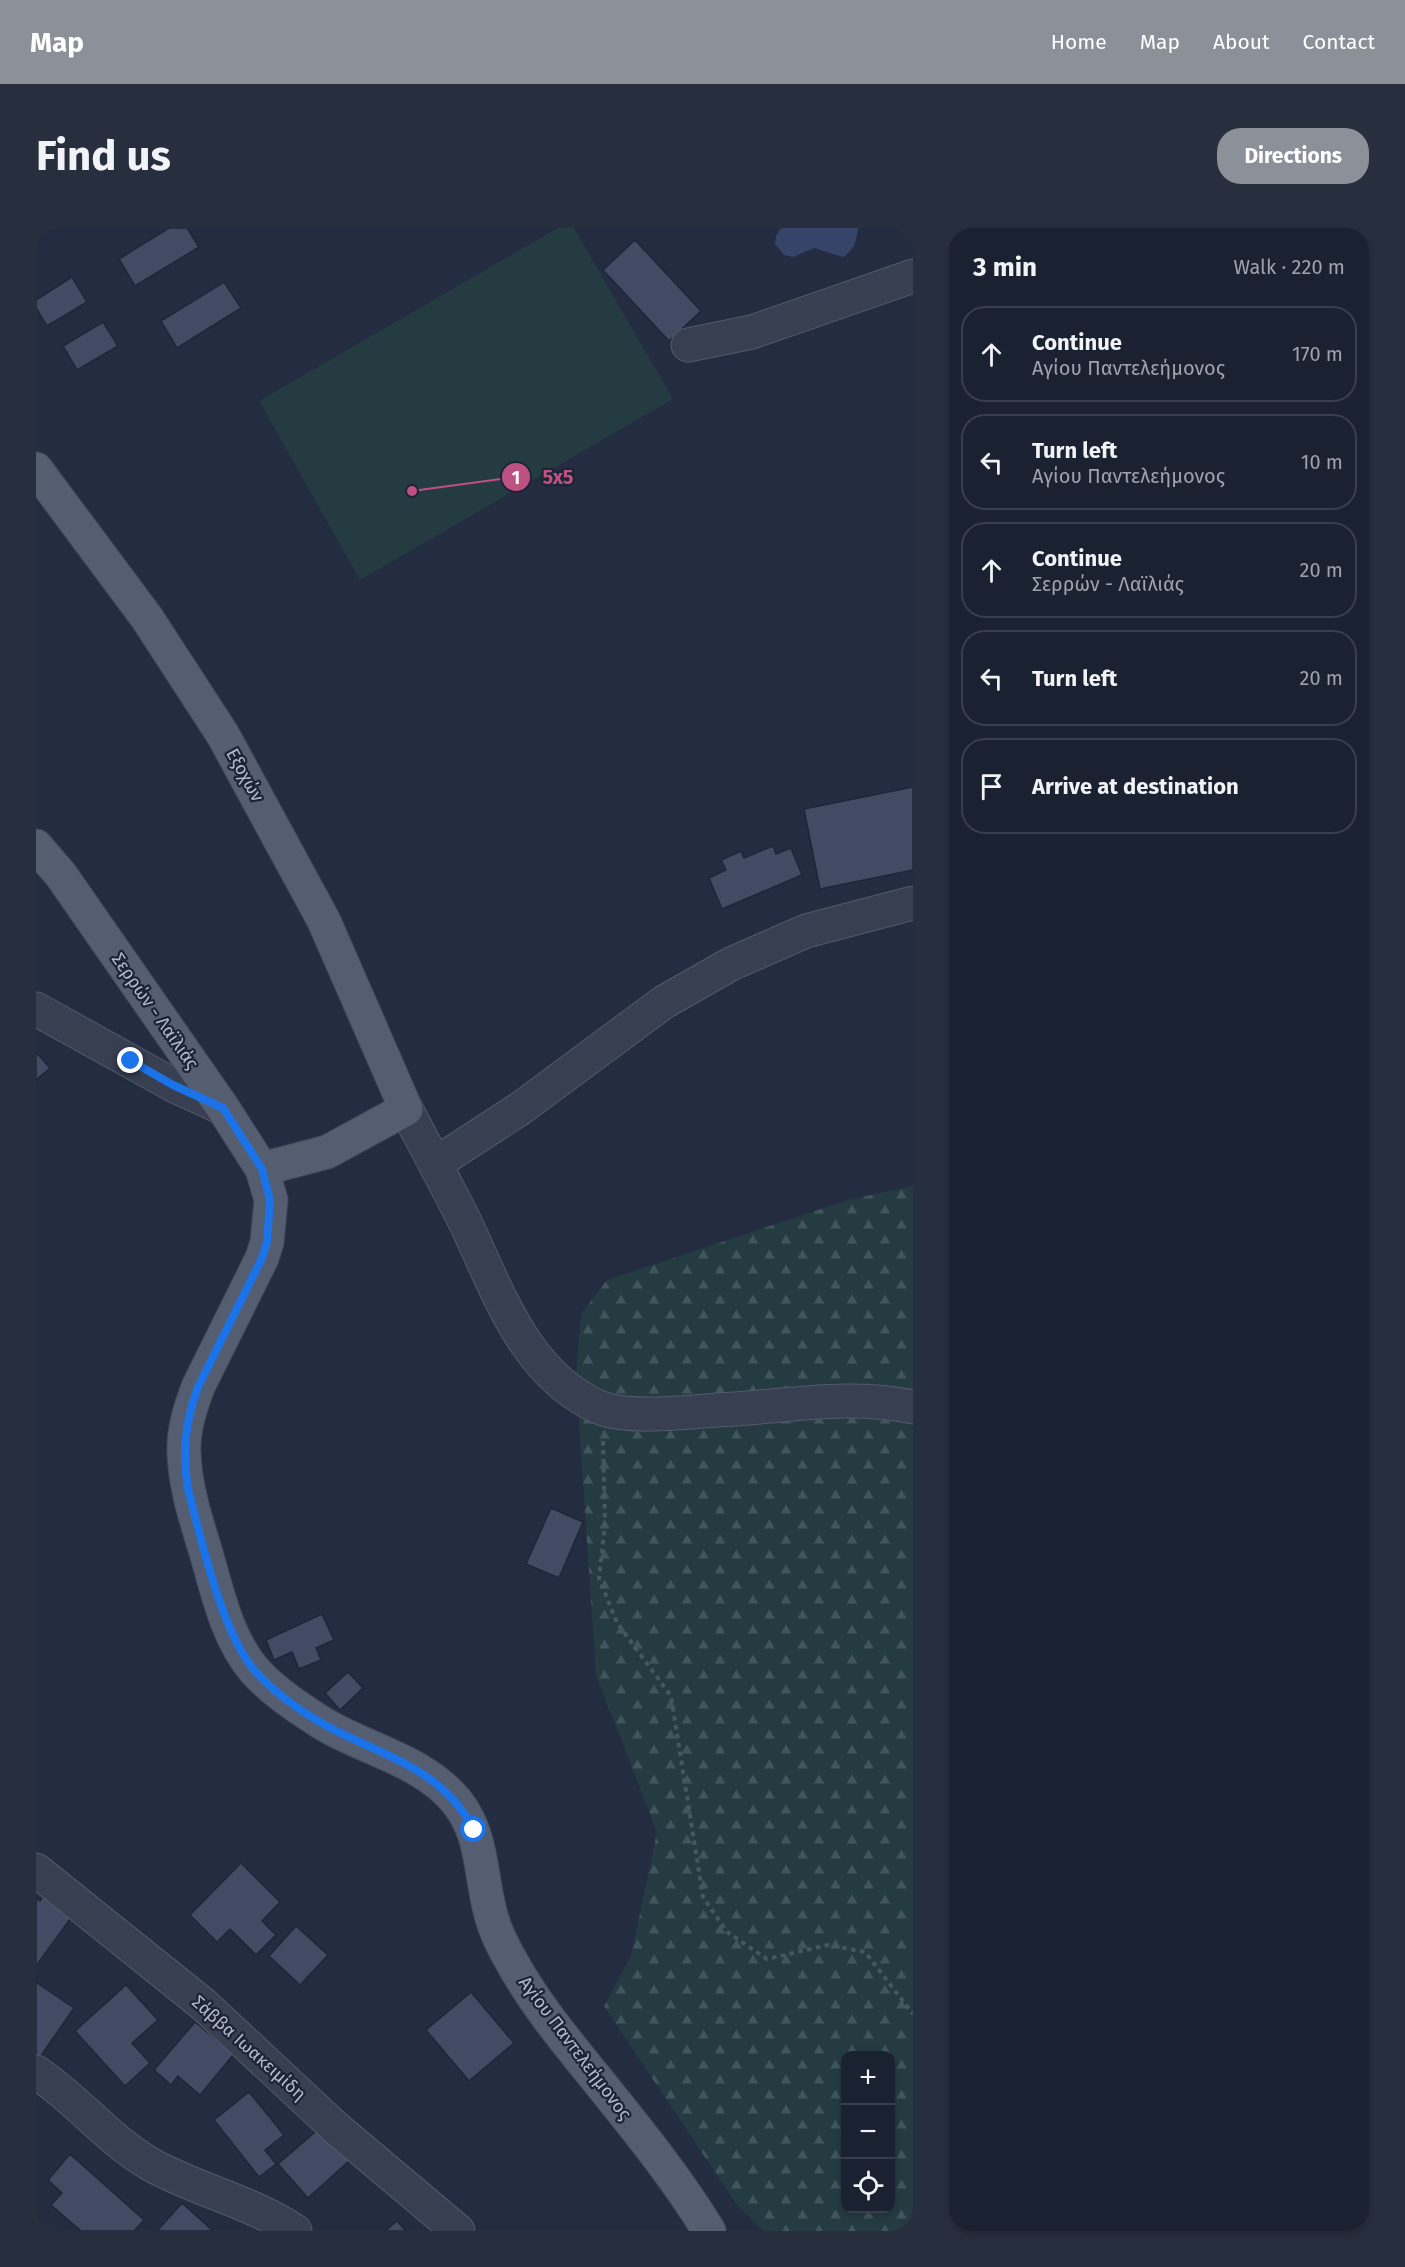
<!DOCTYPE html>
<html lang="en">
<head>
<meta charset="utf-8">
<style>
	:root { --surface:#1a2131; --page:#272e3d; --text:#f1f3f6; --muted:#9fa3ab; --line:#383e4d; --accent:#8c9099 }
	body { margin:0; font-family:"Fira Sans",sans-serif; background:var(--page); color:var(--text) }
	.controls { position:absolute; right:18px; bottom:18px; display:grid; overflow:hidden; border-radius:12px; box-shadow:0 3px 9px #0003 }
	.controls button { width:54px; height:54px; display:grid; place-items:center; padding:0; border:0; border-bottom:2px solid var(--line); background:var(--surface); color:var(--text); font:30px sans-serif }
	.stop { position:absolute; width:18px; height:18px; margin:-14px; border:4px solid #1a73e8; border-radius:50%; background:#fff }
	.stop.end { background:#1a73e8; border-color:#fff; box-shadow:0 2px 6px #0008 }
	.list { margin:0; padding:0; list-style:none }
	h2 { display:flex; justify-content:space-between; align-items:center; height:78px; margin:0; padding:0 24px; font-size:26px }
	h2 small { font-size:20px; font-weight:400; color:var(--muted) }
	.list li { display:grid; grid-template-columns:39px 1fr auto; gap:18px; align-items:center; box-sizing:border-box; height:96px; margin:0 12px 12px; padding:0 12px; border:2px solid var(--line); border-radius:24px }
	.list b { display:block; font-size:22px; white-space:nowrap }
	.list p { margin:0; font-size:20px; white-space:nowrap; color:var(--muted) }
	.list em { font-size:20px; font-style:normal; color:var(--muted) }
	.icon { flex:none; width:33px; height:33px; fill:none; stroke:currentColor; stroke-width:2; stroke-linecap:round; stroke-linejoin:round }
	.map { position:relative; flex:none; width:877px; height:2003px; overflow:hidden; border-radius:24px }
	header { display:flex; align-items:center; gap:36px; box-sizing:border-box; height:84px; padding:0 30px; background:var(--accent); color:#fff }
	header strong { font-size:28px }
	nav { display:flex; gap:33px; margin-inline-start:auto; font-size:21px }
	.intro { display:flex; align-items:center; justify-content:space-between; box-sizing:border-box; height:144px; padding:0 36px }
	h1 { margin:0; font-size:42px }
	.button { padding:15px 27px; border-radius:24px; background:var(--accent); color:#fff; font-size:21px; font-weight:700 }
	main { display:flex; gap:36px; padding:0 36px }
	aside { flex:1; background:var(--surface); border-radius:24px; box-shadow:0 3px 9px #0003 }
	.map>svg:first-child { display:block }
	.grass { fill:#253b42 }
	.forest { fill:url(#forest-firs); fill-rule:evenodd }
	.water { fill:#364469 }
	.building { fill:#424b63; stroke:#1e2638; stroke-width:1.5 }
	.lines { fill:none; stroke-linecap:round; stroke-linejoin:round }
	.minor-casing { stroke:#525a6b; stroke-width:35 }
	.major-casing { stroke:#41485a; stroke-width:35 }
	.path { stroke:#43585f; stroke-width:4; stroke-dasharray:4.5 4.5; stroke-linecap:butt }
	.minor { stroke:#383f51; stroke-width:33 }
	.major { stroke:#555d71; stroke-width:33 }
	.route { stroke:#1a73e8; stroke-width:8 }
	.labels { text-anchor:middle; dominant-baseline:central; stroke-width:4.5; stroke-linejoin:round; paint-order:stroke }
	.street-label { font-size:18px; fill:#b4bacb; stroke:#1c2436 }
	.leader { fill:none; stroke:#bd5182; stroke-width:2 }
	.callout-dot { fill:#bd5182; stroke:#1c2436; stroke-width:2 }
	.mark-label { font-size:18px; text-anchor:middle; font-weight:bold; fill:#fff }
	.callout-label { font-size:20px; text-anchor:middle; font-weight:bold; fill:#bd5182; stroke:#1c2436; stroke-width:4.5; stroke-linejoin:round; paint-order:stroke }
</style>
</head>
<body>
<header>
<strong>Map</strong>
<nav><a>Home</a><a>Map</a><a>About</a><a>Contact</a></nav>
</header>
<div class="intro"><h1>Find us</h1><a class="button">Directions</a></div>
<main>
<div class="map">
<svg width="877" height="2003" viewBox="0 0 877 2003">
	<defs>
		<pattern id="forest-firs" width="22" height="20" patternUnits="userSpaceOnUse" patternTransform="scale(1.5)"><rect width="22" height="20" fill="#253b42"/><path d="M5 1l3.5 6h-7zM16 11l3.5 6h-7z" fill="#42555c"/></pattern>
	</defs>
	<rect width="100%" height="100%" fill="#232c41"/>
	<path class="grass" d="M522 0H538L637 171 324 352 223 173Z"/>
	<path class="forest" d="M877 958V2003H727L699 1974 568 1778 595 1728 621 1604 560 1447 540 1149 545 1086 571 1052 812 972ZM810 1828H854V1980H810Z"/>
	<path class="water" d="M745 0H822C820 13 819 22 807 29L778 20 757 29 748 27 739 16 740 8Z"/>
	<path class="building" d="M133 0H151L163 19 99 58 83 31Z
		M599 12 665 83 633 113 567 42Z
		M36 49 51 74 11 98 0 80V72Z
		M188 54 205 80 141 120 125 93Z
		M67 94 82 118 41 142 27 118Z
		M877 559V642L784 661 768 581Z
		M737 618 740 626 755 620 766 647 686 681 673 650 690 642 685 632 705 623 708 630Z
		M0 824 14 840 0 852Z
		M515 1280 547 1294 523 1350 490 1336Z
		M286 1386 298 1412 280 1420 285 1432 263 1441 256 1424 238 1432 230 1412Z
		M312 1444 327 1460 304 1482 289 1465Z
		M205 1635 244 1674 226 1693 240 1707 220 1727 194 1701 181 1714 154 1687Z
		M9 1666 37 1687 0 1738V1670L4 1673Z
		M260 1698 292 1727 264 1757 233 1728Z
		M0 1754 38 1780 2 1832 0 1831Z
		M90 1757 122 1792 96 1815 114 1835 89 1858 39 1803Z
		M435 1764 478 1815 433 1853 390 1802Z
		M159 1794 198 1826 164 1867 142 1848 135 1857 118 1842Z
		M213 1864 248 1907 229 1922 240 1936 223 1949 178 1892Z
		M285 1899 314 1932 272 1970 242 1936Z
		M34 1926 108 1992 98 2003H45L15 1977 26 1965 12 1952Z
		M146 1975 177 2003H121Z
		M361 1993 370 2003H349Z"/>
	<g class="lines">
		<g class="minor-casing">
			<path id="minor" d="M652 117 716 104 877 48
				M0 781 137 857 187 880
				M370 881C390 919 410 956 429 994 462 1063 489 1148 565 1180 592 1191 652 1184 682 1182 747 1179 814 1165 877 1179
				M399 936 485 880 628 774 695 736 770 703 877 675
				M0 1642 168 1777 301 1901 422 2003
				M0 1844C41 1871 71 1911 114 1936 160 1962 214 1973 259 2003"/>
		</g>
		<g class="major-casing">
			<path id="major" d="M0 241 111 390 187 507 288 693 370 881 291 924 226 941
				M0 618 25 647 187 880 226 941 235 972 231 1014 226 1030 162 1159C154 1181 147 1202 148 1225 149 1260 161 1295 171 1328 182 1367 192 1412 219 1443 238 1464 263 1480 286 1495 330 1522 387 1532 421 1574 447 1607 444 1645 454 1683 458 1702 467 1719 477 1736 502 1781 535 1819 567 1859 604 1905 642 1952 673 2003"/>
		</g>
		<path class="path" d="M567 1213 569 1296 563 1350 581 1395 635 1468 667 1669 691 1704 731 1731 792 1717 829 1724 877 1786"/>
		<use href="#minor" class="minor"/>
		<use href="#major" class="major"/>
	</g>
	<g class="lines">
		<path class="route" d="M95 833 137 857 187 880 226 941 234 972 231 1014 226 1030 162 1159C149 1194 146 1224 152 1261 165 1311 186 1406 220 1444 244 1471 280 1494 313 1509 365 1534 410 1548 438 1602"/>
	</g>
	<g class="labels">
		<g class="street-label">
			<text transform="translate(209 547) rotate(61)">Εξοχών</text>
			<text transform="translate(119 783) rotate(55)">Σερρών - Λαϊλιάς</text>
			<text transform="translate(213 1820) rotate(42)">Σάββα Ιωακειμίδη</text>
			<text transform="translate(539 1820) rotate(53)">Αγίου Παντελεήμονος</text>
		</g>
	</g>
	<path class="leader" d="M376 263L480 249"/>
	<g class="callout-dot">
		<circle cx="376" cy="263" r="6"/>
		<circle cx="480" cy="249" r="15"/>
	</g>
	<g class="mark-label">
		<text x="480" y="256">1</text>
	</g>
	<g class="callout-label">
		<text x="522" y="256">5x5</text>
	</g>
</svg>
<div class="controls">
<button>+</button>
<button>−</button>
<button><svg class="icon" aria-label="locate" viewBox="0 0 24 24"><circle cx="12" cy="12" r="6"/><path d="M12 2v4M12 18v4M2 12h4M18 12h4"/></svg></button>
</div>
<div class="stop" style="left:438px;top:1602px"></div>
<div class="stop end" style="left:95px;top:833px"></div>
</div>
<aside>
<h2>3 min<small>Walk · 220 m</small></h2>
<ul class="list">
<li><svg class="icon" aria-label="ahead" viewBox="0 0 24 24"><path d="M12 20V5M6 11l6-6 6 6"/></svg><div><b>Continue</b><p>Αγίου Παντελεήμονος</p></div><em>170 m</em></li>
<li><svg class="icon" aria-label="left" viewBox="0 0 24 24"><path d="M17 20v-9H6M10 6l-5 5 5 5"/></svg><div><b>Turn left</b><p>Αγίου Παντελεήμονος</p></div><em>10 m</em></li>
<li><svg class="icon" aria-label="ahead" viewBox="0 0 24 24"><path d="M12 20V5M6 11l6-6 6 6"/></svg><div><b>Continue</b><p>Σερρών - Λαϊλιάς</p></div><em>20 m</em></li>
<li><svg class="icon" aria-label="left" viewBox="0 0 24 24"><path d="M17 20v-9H6M10 6l-5 5 5 5"/></svg><div><b>Turn left</b></div><em>20 m</em></li>
<li><svg class="icon" aria-label="arrive" viewBox="0 0 24 24"><path d="M6 21V4h12l-3 4 3 4H6"/></svg><div><b>Arrive at destination</b></div></li>
</ul>
</aside>
</main>
</body>
</html>
